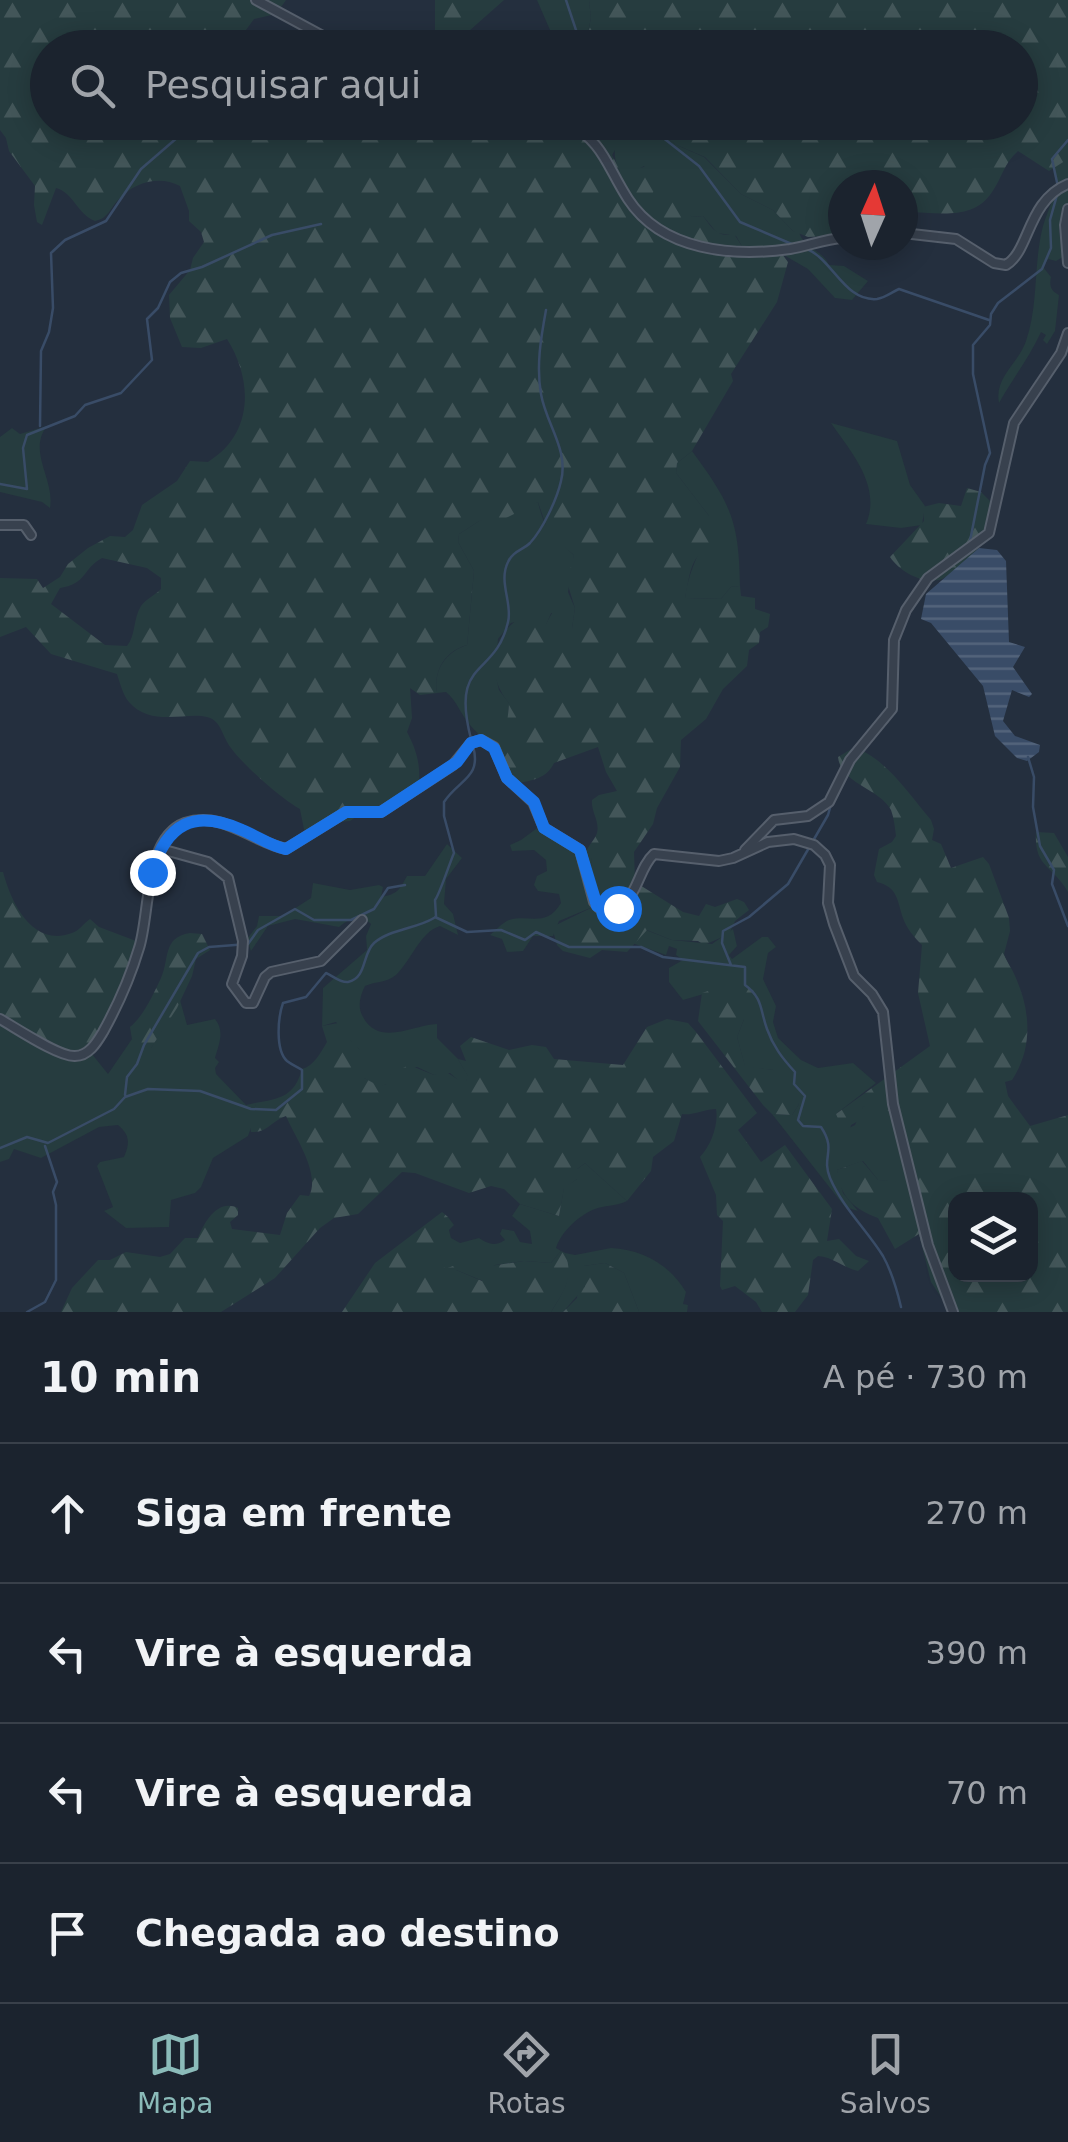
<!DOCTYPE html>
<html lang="pt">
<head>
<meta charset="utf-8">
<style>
	:root { --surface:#1b232e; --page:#282f3a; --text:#f1f3f6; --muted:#a0a4aa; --line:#39404a; --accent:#8bbbb9 }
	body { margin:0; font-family:"DejaVu Sans",sans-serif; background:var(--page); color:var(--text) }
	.controls { position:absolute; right:30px; bottom:30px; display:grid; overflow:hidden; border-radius:20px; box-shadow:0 5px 25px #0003 }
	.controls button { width:90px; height:90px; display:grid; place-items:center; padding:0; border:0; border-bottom:2px solid var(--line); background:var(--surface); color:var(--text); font:50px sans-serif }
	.compass { position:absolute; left:828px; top:170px; width:90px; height:90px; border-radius:50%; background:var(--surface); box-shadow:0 5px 25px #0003; rotate:3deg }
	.stop { position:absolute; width:30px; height:30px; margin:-22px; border:8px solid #1a73e8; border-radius:50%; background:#fff }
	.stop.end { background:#1a73e8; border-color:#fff; box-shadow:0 2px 10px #0008 }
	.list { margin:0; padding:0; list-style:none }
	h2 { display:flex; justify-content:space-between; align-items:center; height:130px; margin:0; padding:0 40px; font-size:42px }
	h2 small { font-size:32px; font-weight:400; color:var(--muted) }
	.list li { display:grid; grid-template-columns:65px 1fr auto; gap:30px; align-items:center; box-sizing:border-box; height:140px; padding:0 40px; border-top:2px solid var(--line) }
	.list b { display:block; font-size:38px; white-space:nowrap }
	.list em { font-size:32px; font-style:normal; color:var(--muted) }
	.icon { flex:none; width:55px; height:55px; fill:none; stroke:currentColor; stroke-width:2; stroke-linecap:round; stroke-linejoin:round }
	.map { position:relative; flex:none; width:1068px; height:1312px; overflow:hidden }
	.search { position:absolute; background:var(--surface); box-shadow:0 5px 25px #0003; left:30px; right:30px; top:30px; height:110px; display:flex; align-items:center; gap:25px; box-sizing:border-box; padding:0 35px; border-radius:55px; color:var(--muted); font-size:38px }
	.sheet { height:690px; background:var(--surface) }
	nav { display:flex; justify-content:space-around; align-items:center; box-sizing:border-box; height:140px; border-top:2px solid var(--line); background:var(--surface); font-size:28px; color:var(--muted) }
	nav a { display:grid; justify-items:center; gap:5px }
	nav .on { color:var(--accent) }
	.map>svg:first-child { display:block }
	.grass { fill:#263c3f }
	.forest { fill:url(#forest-firs); fill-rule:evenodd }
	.water { fill:url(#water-rules) }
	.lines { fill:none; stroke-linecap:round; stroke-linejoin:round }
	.stream { stroke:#394c67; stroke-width:2.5 }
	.minor-casing { stroke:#565f6c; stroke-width:12 }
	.minor { stroke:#38414e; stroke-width:8 }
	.route { stroke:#1a73e8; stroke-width:12 }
</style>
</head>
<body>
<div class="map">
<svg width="1068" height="1312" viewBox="0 0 1068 1312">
	<defs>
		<pattern id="forest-firs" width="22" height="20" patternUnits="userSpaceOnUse" patternTransform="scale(2.5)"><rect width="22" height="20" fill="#263c3f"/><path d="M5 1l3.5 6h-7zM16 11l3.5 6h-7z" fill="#435659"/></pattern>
		<pattern id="water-rules" width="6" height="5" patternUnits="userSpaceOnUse" patternTransform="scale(2.5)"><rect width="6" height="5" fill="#394c67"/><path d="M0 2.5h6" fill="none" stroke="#53647b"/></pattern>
	</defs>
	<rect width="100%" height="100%" fill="#242f3e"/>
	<path class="grass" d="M537 0H589L591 18 585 47H553L556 44Z
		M617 123H645L677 145 704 157 741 194 773 210 793 231 799 232C805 250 822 249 829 265L844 266 868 281 852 300 835 298 808 269 782 254 743 248 736 236 717 233 703 216 692 217 652 194 644 166 634 172 620 171C611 154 615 147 621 129Z
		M1064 159H1068V204L1062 208 1059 230 1063 257 1056 261 1048 259 1043 267 1051 277C1049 286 1051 291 1059 295L1055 331 1047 344 1043 340 1046 335 1041 332C1029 358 1013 378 999 403 994 377 1019 363 1026 341 1039 303 1033 264 1043 226 1049 205 1061 189 1054 167Z
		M831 423 897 441 910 485 925 506 922 525 901 528 866 524C882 486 851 452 831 423Z
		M47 426C27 452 55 479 50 508L42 502 0 492V437L12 428 20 434Z
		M692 451C731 504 739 521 740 586L731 587 721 599 685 598C689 565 705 548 709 516L676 473 677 463Z
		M538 502C545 532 553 535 574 555L568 592 575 608 572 629H543L552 613 511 623 498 639 496 676 499 690 509 703 506 759C495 744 480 738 470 725 460 713 457 701 446 692L437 693C433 671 445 652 467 645L474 571 458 542 459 534 479 521Z
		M544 823 559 834 575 840 592 859 591 873 600 904 559 921 553 936H533L523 951 507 952 502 939 490 935C495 931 503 922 509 920 530 914 546 928 561 903L559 894 538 891 534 885 537 876 547 871 546 860 534 850 512 851 510 845 521 840Z
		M447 844 462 858 446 879 444 904 453 914 458 935 440 926C420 932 411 961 396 975 386 983 376 981 365 986 360 996 357 1007 363 1017 379 1047 413 1025 437 1024V1038L458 1059 469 1077 466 1081 460 1082 450 1073 434 1075 417 1067 390 1075 387 1084 379 1087 364 1078 359 1049C349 1043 345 1031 336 1022L322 1026 323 988 367 950 366 936 371 924C360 913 349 919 339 927L295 919 268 926 251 951 247 939 257 926 259 916H283L311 898 313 883 350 890 379 885 383 887 381 897C398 894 399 890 407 876H425Z
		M733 929 737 946 729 955 732 959 762 937H768L776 947 768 953 763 979 776 1006 773 1022 778 1038 801 1060 818 1068 853 1063 876 1083 836 1114 849 1128 855 1125 863 1106 891 1110 909 1174 908 1183 878 1180 863 1161 837 1170 843 1193 858 1211 845 1207 772 1114 792 1115 799 1104 784 1092 773 1070 745 1067 737 1037 744 1019 721 989 683 1000 669 982V968L683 960 676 955 677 949 669 946 666 955 632 943 646 930 672 940 712 944Z
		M180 1000 187 1025 215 1019C225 1031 219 1044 215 1058L219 1062 215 1068 216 1074 246 1105 255 1103 257 1111 248 1136 213 1158 201 1187 195 1193 171 1200 169 1227 126 1228 104 1211 113 1207 97 1166 100 1162 124 1157C130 1143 130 1135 118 1125L99 1127 41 1158 14 1149 9 1159 0 1162V1016L70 1052 88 1049 108 1074 132 1039 151 1048Z
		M585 1163 627 1201C614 1207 605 1205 595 1209 579 1215 561 1232 556 1248L561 1251 551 1263 524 1261 495 1265 483 1274V1281L456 1270H445C436 1255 441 1234 443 1217H448L454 1225 449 1230 451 1238 460 1243 479 1238C488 1244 495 1247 505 1240L500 1234 502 1229 514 1231 520 1242 532 1244 530 1231 512 1216 520 1204 559 1216 564 1187 577 1179V1169Z
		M611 1248C643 1250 669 1264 686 1292L683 1304 688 1305 687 1312H639L624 1273 605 1263 584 1266 585 1287 563 1312H551C564 1290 573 1280 565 1253L575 1255Z"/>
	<path class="forest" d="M0 0H286L276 14 254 19 240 38 241 47 48 48V122L617 123 621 139 612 155 620 171C633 172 641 166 653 166L661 182 652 194 663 193 692 217 703 216C712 228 717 238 734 234L743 248 782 254 788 262 777 302 731 374 733 381 692 451 677 463 676 473 709 516V545C689 560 690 575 685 598L721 599 731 587 740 586 741 596 755 598V609L770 614 768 627 760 632 759 643 749 650 747 666 723 689 706 719 681 740 680 767 657 808 653 824 634 852 635 882 683 912 699 916 706 904 715 907 737 899 744 902 749 910 735 921 729 934 704 945 698 941 672 940 647 930 627 952 602 950 590 958 563 951 557 945 552 927 599 904 591 873 592 859 586 855C587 845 594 842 597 833 600 821 591 812 592 800L599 795 617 791 606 772 598 747 554 763C547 778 532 781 516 783 496 764 508 729 509 703 476 664 501 608 552 611L544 629H572L575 608 567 582 574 555 549 534 538 502 506 518 479 521 459 534 458 542 474 571 467 645C445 651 433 671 437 693L420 695 410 688 412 718 407 732C419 755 421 769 418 794L378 816 360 814 350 821 336 822 312 839 304 829 300 809C283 800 243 765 231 748 225 741 222 728 216 722 199 705 155 732 129 702 123 695 120 683 117 674L51 654 26 627 0 637V578L37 579 43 588 60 577 68 564 88 548 110 536 125 537 133 530 142 505 177 481 190 461 208 462C254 434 253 380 227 339L201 348 182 347 170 318 169 295 190 270 193 258 204 242 201 232 189 221V211L180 186C160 175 134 182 119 199 109 209 109 218 95 221 77 214 74 193 56 188L42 225 37 222 34 205 35 186 9 151 6 138 0 130ZM102 558 147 568 161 578V589C155 595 146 599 141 606 133 619 136 635 127 646L105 645 51 604 60 588C87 584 83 568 102 558Z
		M435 0H504L469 31 444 41 440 46 435 43Z
		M589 0H1068V159L1049 171 1018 151C1004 163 1002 178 992 192 972 223 933 211 903 212V185H843V235L808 237 793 231 773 210 741 194 705 157 677 145 645 123 1020 122V48H585L591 18Z
		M967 488 981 492 992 503C990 518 987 538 977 550 971 556 947 579 939 580 921 583 900 572 890 557L924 521 923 507 939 503 961 506Z
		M853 748C883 754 911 797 931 820L934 829 932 840 941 844 951 868 983 857 989 864 1009 918 1010 931 1004 954C1007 963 1012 968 1015 976 1031 1011 1033 1048 1012 1080L1005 1082 1008 1096 1030 1126 1068 1115V1312H951L931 1282 919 1234 895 1249 878 1218C854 1209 840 1197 837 1170L862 1161 878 1180 908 1182C911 1158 894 1135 891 1111L871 1110 863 1106 860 1120 851 1125 850 1129 839 1121 836 1114 930 1046 918 993 922 945C914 937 907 929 903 918 897 900 898 887 877 882L874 875 879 849 892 842 896 836C895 828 894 818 891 810 879 788 841 784 838 757ZM956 1200H1030V1274H956Z
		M1036 832 1054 833 1068 857V892C1052 864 1034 868 1036 832Z
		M0 872H3C11 902 32 948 72 933 79 931 83 924 90 919L99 927 136 941 115 1001 88 1049 70 1052 0 1016Z
		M190 933 202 934 210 950 196 959 192 976 177 1008 151 1048 141 1050 132 1039 130 1027C143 1017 154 993 161 978 170 958 162 938 190 933Z
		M729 984 753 990 760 1009 753 1020 744 1019 737 1037 745 1066 773 1070 781 1074 784 1091 790 1090 799 1104 792 1115 772 1114 763 1105 698 1021 702 993Z
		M667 1019 688 1023 696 1032 757 1113 738 1130 761 1162 785 1145 832 1209 827 1241 839 1239 856 1256 869 1261 858 1271C844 1268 833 1257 818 1256L813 1260 808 1295 795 1312H762L756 1302 735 1286 722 1290 720 1286 723 1221 717 1215 716 1195 700 1157C711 1146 719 1124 716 1109 705 1109 691 1116 682 1114L674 1141 653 1157 651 1171 627 1201 585 1163 577 1169V1179L564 1188 559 1216 520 1204 504 1189 491 1186 469 1193 415 1173 402 1172 358 1214 334 1218 320 1228 275 1278 221 1312H61L72 1288 98 1260H110L126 1252 160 1257 170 1254 185 1238H198C204 1222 218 1198 238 1208V1215L230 1222 232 1229 280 1235 287 1213 300 1195 309 1196C321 1174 295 1137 286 1116 271 1121 268 1133 251 1132 249 1120 257 1114 255 1103 280 1099 295 1096 302 1069 314 1066 321 1052 327 1042L322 1026 344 1022 349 1026 350 1040 365 1055 364 1078 379 1086 387 1084 385 1077 409 1065 434 1075 445 1071 460 1081H466L468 1076 458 1059 466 1061 460 1046 471 1037 509 1050 532 1045 546 1047 554 1059 623 1065 647 1027Z
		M442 1212 448 1217 443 1218C446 1235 435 1252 445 1269L453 1266 456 1270 482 1281 484 1267 524 1261 551 1263 561 1251 565 1253C575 1280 562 1293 551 1312H342L375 1263Z
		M605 1263 624 1273 639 1312H563L577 1298 578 1289 585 1287 579 1271 584 1266Z"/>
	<path class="water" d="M979 548 997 550 1006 561 1009 642 1025 647 1013 667 1032 694 1029 697 1012 690 1003 721 1015 736 1040 745 1039 752 1027 761 1017 758 995 736 983 686 931 623 921 619 926 594Z"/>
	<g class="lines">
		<path class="stream" d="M566 0 582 48
			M643 122 699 166 740 222 794 245
			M1058 187 1052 159 1068 140
			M807 249C833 260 845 302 877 299 885 298 892 292 899 289L989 320
			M40 426 41 351 49 332 53 308 51 253 65 240 106 221 141 169 178 137 183 122
			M0 484 27 489 23 448 27 435 75 416 85 405 121 393 152 360 147 319 158 308 170 282 181 273 202 267 272 235 321 224
			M970 541 985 465 990 453 973 374V345L990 325 991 314 998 303 1042 269 1051 248 1050 220 1057 195
			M471 739C450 657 495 679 508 622 513 604 498 582 508 562 513 551 523 550 530 543 543 529 557 499 561 481 569 450 546 424 541 394 536 366 541 337 546 310
			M1028 757 1034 777 1033 807 1040 846 1054 870 1052 884 1068 926
			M436 916 435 900C439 896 450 862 454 853L444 816V802C459 779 482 778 473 746
			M435 917 467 932 501 930 525 940 536 932 569 947H641L663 957 745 967V985C763 998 760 1010 767 1029 773 1046 782 1058 795 1072L794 1084 805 1096 798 1120 803 1126 821 1127C837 1151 821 1156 830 1178 843 1208 866 1229 883 1256 892 1272 897 1290 901 1307
			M731 965 722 943 723 931 749 917 788 884 828 815 832 801
			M125 1095 127 1077 137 1064 144 1045 198 953 209 947 248 944 258 930 295 909 314 920H351L374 909 388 888 405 885
			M0 1148 27 1137 48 1143 114 1109 125 1097 148 1089 200 1091 251 1109 276 1110 302 1089V1070C298 1067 292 1065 287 1061 275 1050 278 1017 283 1003L306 997 326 973C333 976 340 983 348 982 367 978 362 954 374 943 390 929 416 929 434 918
			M27 1312 45 1302 56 1280V1205L53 1192 57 1182 45 1146"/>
		<g class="minor-casing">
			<path id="minor" d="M256 0 345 48
				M566 122C604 142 606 165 628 199 662 251 733 257 790 249 808 246 825 239 843 238
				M1068 209 1065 225 1068 263
				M903 233 956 239 994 263 1006 265C1030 251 1027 201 1068 184
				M0 525H24L31 535
				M161 849 208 862 228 878 243 941 242 956 232 984 246 1003H253L265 977 271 972 321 961 362 920
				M745 850 774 820 808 816 829 802 850 760 892 709 894 640 906 610 928 578 989 533 1014 423 1061 353 1068 333
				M0 1019C16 1028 59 1057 75 1056 89 1056 97 1042 103 1032 118 1005 130 978 139 948 150 915 144 838 185 823 222 810 252 842 286 849L346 812H381L453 765 471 743 481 740 494 747 507 778 533 802 544 828 580 850 594 902 599 908C638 916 634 872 654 854L719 861 733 858 768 842 794 839 814 845 825 855 830 865 828 903 834 924 854 976 872 994 883 1012 893 1104 928 1245 953 1312"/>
		</g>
		<use href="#minor" class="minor"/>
	</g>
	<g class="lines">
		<path class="route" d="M152 872C167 823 194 809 242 830 257 836 270 846 286 849L346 812H381L457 762 471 743 481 740 494 748 507 778 534 802 544 828 580 850 597 906 606 909 618 908"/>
	</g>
</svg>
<div class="controls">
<button><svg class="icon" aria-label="layers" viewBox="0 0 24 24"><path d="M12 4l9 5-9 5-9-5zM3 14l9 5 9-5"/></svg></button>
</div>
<svg class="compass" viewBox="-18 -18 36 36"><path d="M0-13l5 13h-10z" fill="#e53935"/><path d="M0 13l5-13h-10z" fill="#a0a4aa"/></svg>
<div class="stop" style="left:618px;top:908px"></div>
<div class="stop end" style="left:152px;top:872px"></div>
<div class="search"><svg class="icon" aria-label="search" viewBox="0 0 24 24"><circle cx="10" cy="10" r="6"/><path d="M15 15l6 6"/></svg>Pesquisar aqui</div>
</div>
<section class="sheet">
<h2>10 min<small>A pé · 730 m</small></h2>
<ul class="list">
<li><svg class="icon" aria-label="ahead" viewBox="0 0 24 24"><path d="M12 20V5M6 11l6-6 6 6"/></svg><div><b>Siga em frente</b></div><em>270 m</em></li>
<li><svg class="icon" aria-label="left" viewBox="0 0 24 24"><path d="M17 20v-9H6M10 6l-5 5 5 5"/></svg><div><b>Vire à esquerda</b></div><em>390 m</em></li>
<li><svg class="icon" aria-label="left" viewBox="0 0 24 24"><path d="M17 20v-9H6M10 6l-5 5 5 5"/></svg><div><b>Vire à esquerda</b></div><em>70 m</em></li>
<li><svg class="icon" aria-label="arrive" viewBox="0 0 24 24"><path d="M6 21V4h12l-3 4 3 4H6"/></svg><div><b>Chegada ao destino</b></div></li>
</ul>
</section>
<nav>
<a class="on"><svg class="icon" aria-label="map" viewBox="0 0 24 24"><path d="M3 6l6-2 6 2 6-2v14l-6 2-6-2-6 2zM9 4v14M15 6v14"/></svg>Mapa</a>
<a><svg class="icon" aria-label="directions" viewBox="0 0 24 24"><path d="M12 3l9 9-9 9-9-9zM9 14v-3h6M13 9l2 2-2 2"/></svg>Rotas</a>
<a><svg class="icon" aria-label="saved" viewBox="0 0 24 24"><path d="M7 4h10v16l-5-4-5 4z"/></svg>Salvos</a>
</nav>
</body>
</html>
